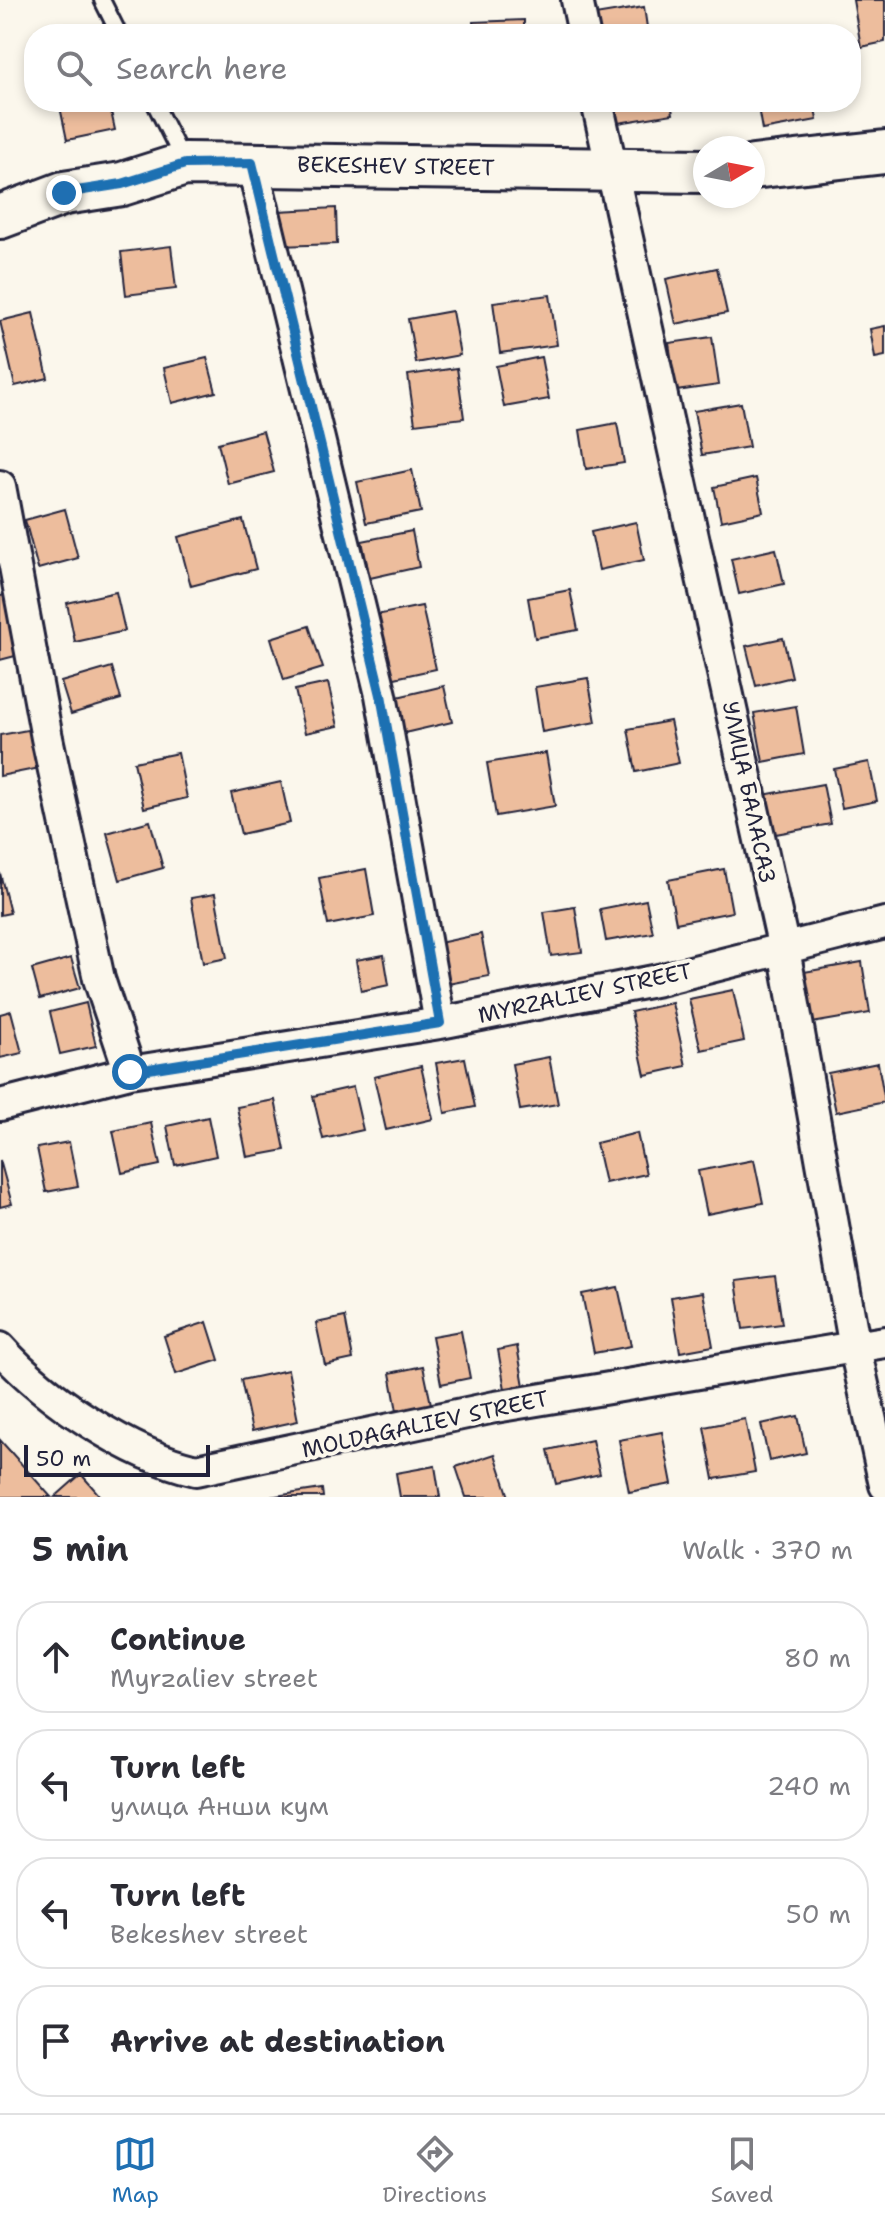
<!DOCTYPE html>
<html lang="en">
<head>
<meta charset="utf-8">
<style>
	:root { --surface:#fff; --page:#f7f7f7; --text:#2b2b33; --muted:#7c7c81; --line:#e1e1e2; --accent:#1f6fb2 }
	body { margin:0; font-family:"Shantell Sans",sans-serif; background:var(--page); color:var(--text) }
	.compass { position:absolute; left:693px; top:136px; width:72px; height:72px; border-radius:50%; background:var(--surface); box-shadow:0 4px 12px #0003; rotate:80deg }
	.scale { position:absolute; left:24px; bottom:20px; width:186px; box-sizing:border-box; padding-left:8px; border:4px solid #22223b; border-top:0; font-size:22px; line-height:28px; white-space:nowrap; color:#22223b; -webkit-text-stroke:6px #fbf7ec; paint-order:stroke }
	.stop { position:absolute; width:24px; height:24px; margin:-18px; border:6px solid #1f6fb2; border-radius:50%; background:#fff }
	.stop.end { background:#1f6fb2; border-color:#fff; box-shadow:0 2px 8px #0008 }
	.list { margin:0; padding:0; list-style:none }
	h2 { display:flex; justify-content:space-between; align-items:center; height:104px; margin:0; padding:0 32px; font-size:34px }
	h2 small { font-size:26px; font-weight:400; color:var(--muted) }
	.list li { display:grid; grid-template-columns:52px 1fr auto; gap:24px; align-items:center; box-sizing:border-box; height:112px; margin:0 16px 16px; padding:0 16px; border:2px solid var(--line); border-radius:32px }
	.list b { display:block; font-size:30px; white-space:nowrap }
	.list p { margin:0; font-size:26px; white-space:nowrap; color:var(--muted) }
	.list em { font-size:26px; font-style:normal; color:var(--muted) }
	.icon { flex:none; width:44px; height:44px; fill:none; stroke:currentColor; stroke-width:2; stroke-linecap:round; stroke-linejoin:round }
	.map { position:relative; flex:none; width:885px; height:1497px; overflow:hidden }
	.search { position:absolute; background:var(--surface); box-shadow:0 4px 12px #0003; left:24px; right:24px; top:24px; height:88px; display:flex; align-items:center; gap:20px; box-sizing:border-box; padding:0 28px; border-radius:32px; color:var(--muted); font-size:30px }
	.sheet { height:616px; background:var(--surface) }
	nav { display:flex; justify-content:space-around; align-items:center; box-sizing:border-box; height:112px; border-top:2px solid var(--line); background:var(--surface); font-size:22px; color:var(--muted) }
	nav a { display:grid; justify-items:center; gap:4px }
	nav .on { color:var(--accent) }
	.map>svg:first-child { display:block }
	.building { fill:#edbd9d; stroke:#22223b; stroke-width:2 }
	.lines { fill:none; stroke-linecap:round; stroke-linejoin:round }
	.service-casing { stroke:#22223b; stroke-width:20 }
	.minor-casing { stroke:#22223b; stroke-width:36 }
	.secondary-casing { stroke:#22223b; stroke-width:48 }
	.service { stroke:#fbf7ec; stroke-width:14 }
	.minor { stroke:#fbf7ec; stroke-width:30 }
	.secondary { stroke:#fbf7ec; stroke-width:42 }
	.route { stroke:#1f6fb2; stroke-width:10 }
	.labels { text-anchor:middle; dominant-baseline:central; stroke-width:8; stroke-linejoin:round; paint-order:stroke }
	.street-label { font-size:22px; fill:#22223b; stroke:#fbf7ec }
</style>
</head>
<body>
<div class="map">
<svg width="885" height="1497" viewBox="0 0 885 1497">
	<rect width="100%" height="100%" fill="#fbf7ec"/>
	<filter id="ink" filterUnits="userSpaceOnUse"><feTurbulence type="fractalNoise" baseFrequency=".0125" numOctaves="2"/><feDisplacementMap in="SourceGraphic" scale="16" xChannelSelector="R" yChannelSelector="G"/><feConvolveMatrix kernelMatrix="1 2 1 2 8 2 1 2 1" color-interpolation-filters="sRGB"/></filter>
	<g filter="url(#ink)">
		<path class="building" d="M853 0H885V42L861 47Z
			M644 7 648 34H598L595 15Z
			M524 20V34H474L473 22Z
			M392 29 393 34H362Z
			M59 102H109L115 130 67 140Z
			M608 102H671L673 114 612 124Z
			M757 102H814L817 120 762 130Z
			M336 208 337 244 279 246 278 211Z
			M171 246 176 289 126 295 121 252Z
			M717 268 727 313 676 324 666 279Z
			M550 295 557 345 500 353 493 302Z
			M452 311 460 355 416 363 408 319Z
			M33 313 48 378 15 386 0 321Z
			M885 326V356L875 358 870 329Z
			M712 337 719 385 676 391 669 343Z
			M541 357 549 399 504 407 496 366Z
			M207 358 216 392 172 403 164 368Z
			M457 368 464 418 415 424 408 375Z
			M741 403 749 447 702 455 694 411Z
			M617 423 624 463 586 469 580 430Z
			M263 431 274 472 228 484 218 443Z
			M412 470 421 512 366 523 357 482Z
			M756 478 763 512 721 521 714 487Z
			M65 509 78 558 38 569 25 520Z
			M243 520 256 569 191 586 178 537Z
			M636 522 644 560 599 570 591 532Z
			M412 531 419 567 370 578 362 541Z
			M776 549 784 584 739 594 731 559Z
			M570 590 578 630 535 638 528 598Z
			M116 592 125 631 75 642 67 603Z
			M5 595 19 655 0 660V596Z
			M422 606 436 669 390 679 376 615Z
			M309 626 323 668 284 680 271 638Z
			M783 638 792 677 756 686 746 646Z
			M112 667 121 699 71 714 61 682Z
			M588 678 596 722 542 732 535 687Z
			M328 683 338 726 305 733 295 690Z
			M444 686 452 722 400 734 393 698Z
			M796 706 804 754 763 762 754 713Z
			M670 721 679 763 636 772 628 729Z
			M33 729 40 768 0 776V735Z
			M178 753 187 798 144 808 134 762Z
			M546 753 555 806 496 816 487 763Z
			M869 762 877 801 842 808 834 769Z
			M281 782 290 823 241 834 231 793Z
			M823 784 831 824 770 835 763 795Z
			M150 821 163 868 120 880 107 833Z
			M366 869 374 916 328 925 319 878Z
			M724 869 732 912 676 923 668 880Z
			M0 873 10 913 0 915Z
			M215 894 227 958 203 963 191 898Z
			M646 900 653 933 606 941 600 909Z
			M575 907 582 952 551 956 544 912Z
			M481 934 489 976 448 984 439 943Z
			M384 955 389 985 361 991 356 960Z
			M71 958 80 988 40 999 32 969Z
			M862 962 870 1013 812 1023 804 972Z
			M733 990 744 1041 701 1050 689 999Z
			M86 1003 96 1046 60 1054 50 1012Z
			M672 1003 686 1066 645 1075 631 1012Z
			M11 1011 22 1053 0 1058V1014Z
			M549 1057 558 1104 520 1110 512 1064Z
			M465 1058 475 1107 445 1113 436 1063Z
			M878 1063 885 1102 836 1112 828 1073Z
			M421 1066 433 1119 386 1130 374 1077Z
			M353 1087 363 1130 323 1139 313 1096Z
			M275 1100 285 1150 247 1157 237 1107Z
			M208 1117 216 1156 175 1165 167 1126Z
			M151 1123 160 1165 122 1173 113 1131Z
			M637 1133 646 1174 605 1183 596 1143Z
			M69 1142 78 1186 46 1192 37 1148Z
			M0 1160 12 1204 0 1207Z
			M754 1160 763 1203 707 1214 698 1171Z
			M775 1276 782 1324 743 1329 736 1281Z
			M618 1287 631 1346 594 1353 582 1294Z
			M703 1292 713 1346 680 1352 671 1297Z
			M345 1317 353 1359 325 1365 316 1323Z
			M207 1322 219 1360 176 1374 164 1336Z
			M461 1331 470 1378 441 1384 432 1336Z
			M517 1346 524 1386 505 1389 498 1350Z
			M423 1366 431 1404 397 1411 390 1373Z
			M288 1370 298 1421 252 1431 241 1380Z
			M798 1416 806 1453 769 1461 761 1424Z
			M745 1419 755 1472 714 1479 704 1427Z
			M662 1432 672 1484 629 1492 619 1440Z
			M0 1440 51 1497H0Z
			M592 1440 600 1474 556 1484 548 1450Z
			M495 1454 509 1497H466L456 1467Z
			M435 1466 440 1497H400L396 1473Z
			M81 1474 101 1497H55Z
			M322 1489 323 1497H269Z"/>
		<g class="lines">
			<g class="service-casing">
				<path id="service" d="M102 0 119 34
					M154 102 183 160"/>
			</g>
			<g class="minor-casing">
				<path id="minor" d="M577 0 584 34
					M597 102 784 949 855 1348 885 1485
					M252 163 381 695 440 1023
					M0 486 47 738 99 979 130 1072
					M0 1105 130 1072 440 1023 659 980 885 923
					M0 1348C46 1399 129 1455 196 1470L495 1407 885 1342"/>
			</g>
			<g class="secondary-casing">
				<path id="secondary" d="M753 167 885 152
					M0 217 64 193 122 184 185 164 705 171"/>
			</g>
			<use href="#service" class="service"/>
			<use href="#minor" class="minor"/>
			<use href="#secondary" class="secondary"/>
		</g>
	</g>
	<g class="lines" filter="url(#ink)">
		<path class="route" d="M64 193 122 184 185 164 252 163 381 695 440 1023 130 1072"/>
	</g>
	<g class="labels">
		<g class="street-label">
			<text transform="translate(396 166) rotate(1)">BEKESHEV STREET</text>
			<text transform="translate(749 792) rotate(78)">УЛИЦА БАЛАСАЗ</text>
			<text transform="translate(585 993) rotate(-12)">MYRZALIEV STREET</text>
			<text transform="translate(425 1424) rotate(-12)">MOLDAGALIEV STREET</text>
		</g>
	</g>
</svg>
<svg class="compass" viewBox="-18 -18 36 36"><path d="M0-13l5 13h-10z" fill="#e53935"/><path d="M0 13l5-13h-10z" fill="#7c7c81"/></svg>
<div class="scale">50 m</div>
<div class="stop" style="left:130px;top:1072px"></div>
<div class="stop end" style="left:64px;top:193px"></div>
<div class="search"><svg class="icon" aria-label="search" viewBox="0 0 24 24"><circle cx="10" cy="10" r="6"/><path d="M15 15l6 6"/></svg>Search here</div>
</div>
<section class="sheet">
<h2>5 min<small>Walk · 370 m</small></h2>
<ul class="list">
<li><svg class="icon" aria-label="ahead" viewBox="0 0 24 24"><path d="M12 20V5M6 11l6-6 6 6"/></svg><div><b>Continue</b><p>Myrzaliev street</p></div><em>80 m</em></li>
<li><svg class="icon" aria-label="left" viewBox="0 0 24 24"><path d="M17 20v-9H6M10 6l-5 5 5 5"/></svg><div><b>Turn left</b><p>улица Анши кум</p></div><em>240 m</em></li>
<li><svg class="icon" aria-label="left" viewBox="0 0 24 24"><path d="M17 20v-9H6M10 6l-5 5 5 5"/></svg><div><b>Turn left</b><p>Bekeshev street</p></div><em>50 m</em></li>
<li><svg class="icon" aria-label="arrive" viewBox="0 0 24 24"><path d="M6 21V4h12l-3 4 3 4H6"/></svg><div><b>Arrive at destination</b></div></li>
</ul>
</section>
<nav>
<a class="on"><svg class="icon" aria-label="map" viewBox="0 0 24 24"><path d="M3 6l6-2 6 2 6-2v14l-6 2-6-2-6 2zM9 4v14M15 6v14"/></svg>Map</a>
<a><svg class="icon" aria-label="directions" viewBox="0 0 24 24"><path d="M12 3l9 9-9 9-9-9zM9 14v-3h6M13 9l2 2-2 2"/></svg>Directions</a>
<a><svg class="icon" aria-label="saved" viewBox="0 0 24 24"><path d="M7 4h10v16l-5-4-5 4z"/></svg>Saved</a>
</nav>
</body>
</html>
